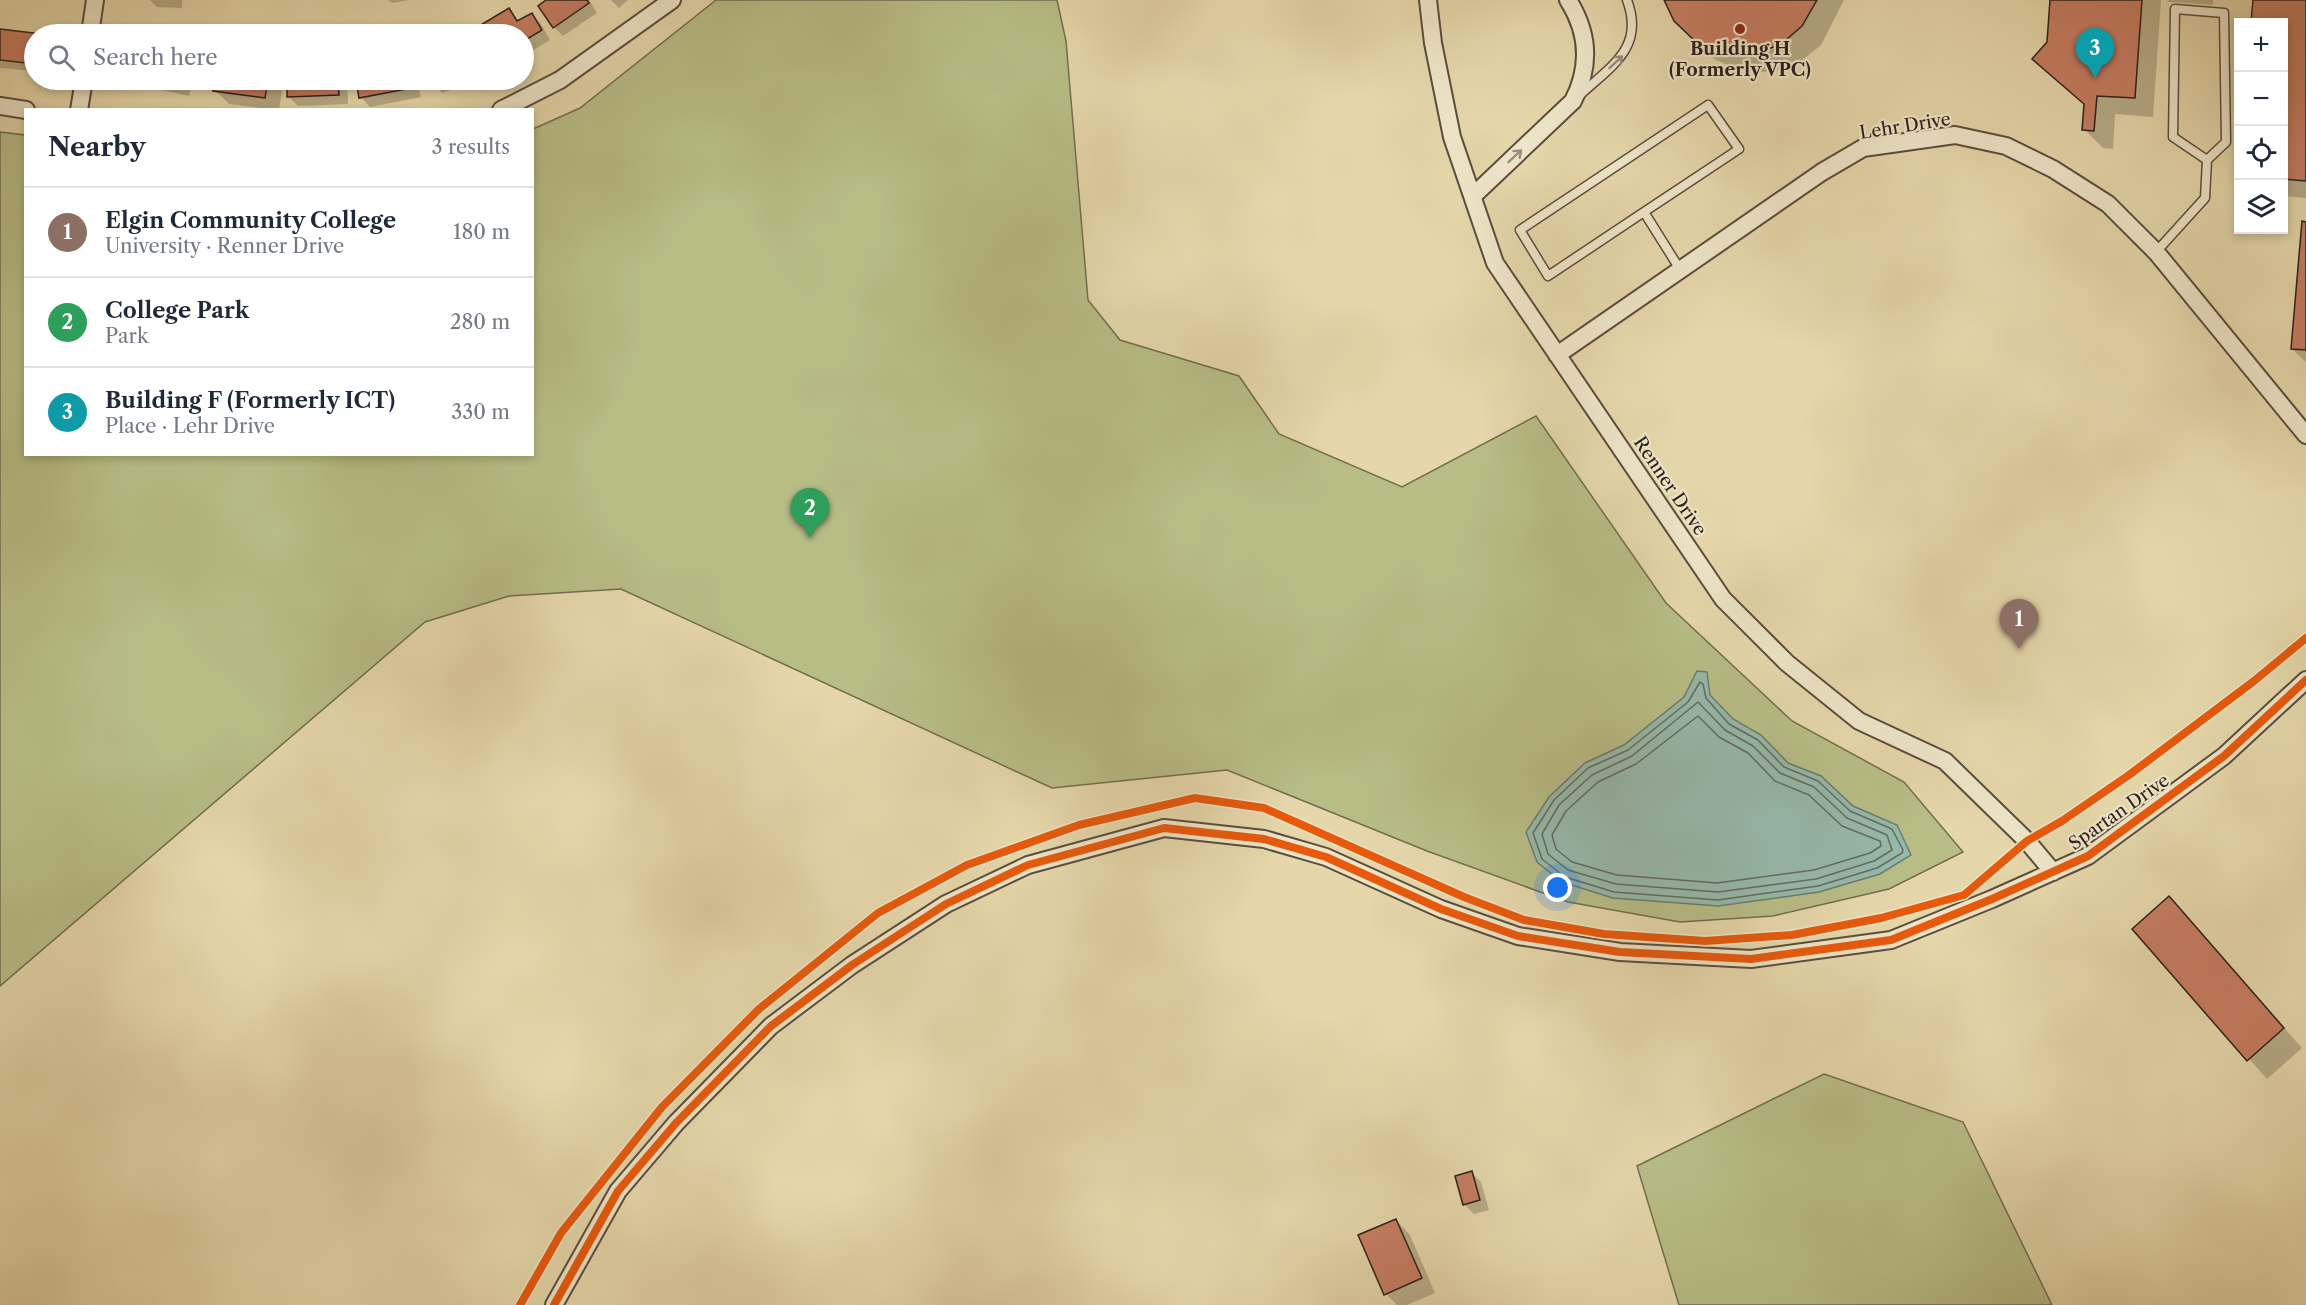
<!DOCTYPE html>
<html lang="en">
<head>
<meta charset="utf-8">
<style>
	:root { --surface:#fff; --page:#f2f2f3; --text:#1f2937; --muted:#747a83; --line:#e0e1e3; --accent:#d93025 }
	body { margin:0; font-family:"Libre Caslon Text",serif; background:var(--page); color:var(--text) }
	.controls { position:absolute; right:18px; top:18px; display:grid; overflow:hidden; border-radius:0px; box-shadow:0 3px 9px #0003 }
	.controls button { width:54px; height:54px; display:grid; place-items:center; padding:0; border:0; border-bottom:2px solid var(--line); background:var(--surface); color:var(--text); font:30px sans-serif }
	.you { position:absolute; left:1558px; top:888px; width:21px; height:21px; margin:-15px; border:4px solid #fff; border-radius:50%; background:#1a73e8; box-shadow:0 0 0 9px #1a73e833 }
	.badge { display:grid; place-items:center; width:39px; height:39px; border-radius:50%; background:var(--accent); color:#fff; font-size:20px; font-weight:700 }
	.pin { position:absolute; translate:-50% -50px; filter:drop-shadow(0 2px 3px #0008) }
	.pin::after { content:''; position:absolute; top:32px; width:21px; height:18px; background:inherit; clip-path:polygon(0 0,100% 0,50% 100%) }
	.list { margin:0; padding:0; list-style:none }
	h2 { display:flex; justify-content:space-between; align-items:center; height:78px; margin:0; padding:0 24px; font-size:26px }
	h2 small { font-size:20px; font-weight:400; color:var(--muted) }
	.list li { display:grid; grid-template-columns:39px 1fr auto; gap:18px; align-items:center; box-sizing:border-box; height:90px; padding:0 24px; border-top:2px solid var(--line) }
	.list b { display:block; font-size:22px; white-space:nowrap }
	.list p { margin:0; font-size:20px; white-space:nowrap; color:var(--muted) }
	.list em { font-size:20px; font-style:normal; color:var(--muted) }
	.icon { flex:none; width:33px; height:33px; fill:none; stroke:currentColor; stroke-width:2; stroke-linecap:round; stroke-linejoin:round }
	.map { position:relative; flex:none; width:2306px; height:1305px; overflow:hidden }
	.search { position:absolute; background:var(--surface); box-shadow:0 3px 9px #0003; left:24px; top:24px; width:510px; height:66px; display:flex; align-items:center; gap:15px; box-sizing:border-box; padding:0 21px; border-radius:33px; color:var(--muted); font-size:22px }
	.panel { position:absolute; background:var(--surface); box-shadow:0 3px 9px #0003; left:24px; top:108px; width:510px; height:348px; border-radius:0px }
	.map>svg:first-child { display:block }
	.green { fill:#b8bd86; stroke:#726e50; stroke-width:1.5 }
	.water { fill:#96b9ab; stroke:#6c7c71; stroke-width:1.5 }
	.shadow { fill:#0003 }
	.lines { fill:none; stroke-linecap:round; stroke-linejoin:round }
	.shore { stroke:#626c62; stroke-width:1.5 }
	.building { fill:#c67d62; stroke:#2d201a; stroke-width:1.5 }
	.lane-casing { stroke:#5b4e3e; stroke-width:11 }
	.street-casing { stroke:#5b4e3e; stroke-width:20 }
	.lane { stroke:#eee5c8; stroke-width:8 }
	.street { stroke:#eee5c8; stroke-width:16 }
	.cycleway-casing { stroke:#eee5c8; stroke-width:11 }
	.cycleway { stroke:#e8590c; stroke-width:8 }
	.oneway { stroke:#978c7a }
	.poi-dot { fill:#8f2418; stroke:#eee5c8; stroke-width:2 }
	.labels { text-anchor:middle; dominant-baseline:central; stroke-width:4.5; stroke-linejoin:round; paint-order:stroke }
	.poi-label { font-size:18px; font-weight:bold; fill:#2d201a; stroke:#eee5c8 }
	.street-label { font-size:18px; fill:#2d201a; stroke:#eee5c8 }
</style>
</head>
<body>
<div class="map">
<svg width="2306" height="1305" viewBox="0 0 2306 1305">
	<rect width="100%" height="100%" fill="#e5d7aa"/>
	<filter id="stains"><feTurbulence type="fractalNoise" baseFrequency=".00333" numOctaves="4"/><feColorMatrix values="0 0 0 0 .2 0 0 0 0 .09 0 0 0 0 .02 0 0 0 .5 -.17"/></filter>
	<radialGradient id="worn" r=".72"><stop offset=".6" stop-color="#630" stop-opacity="0"/><stop offset="1" stop-color="#630" stop-opacity=".3"/></radialGradient>
	<path class="green" d="M716 0H1057L1066 41 1088 300 1120 340 1239 376 1279 434 1402 487 1536 416 1666 603 1792 721 1904 782 1963 852 1889 889 1773 916 1680 922 1568 902 1427 851 1227 770 1052 788 621 589 509 596 425 622 0 986V132L25 135 26 454H532L533 129 580 108Z
		M1824 1074 1963 1122 2052 1305H1679L1637 1166Z"/>
	<path class="water" d="M1697 671 1707 672 1710 695 1733 719 1761 735 1788 763 1821 776 1853 806 1897 825 1911 855 1880 874 1819 892 1718 906 1613 898 1562 882 1537 862 1526 832 1549 797 1585 763 1624 745 1684 697Z"/>
	<path class="shadow" d="M150 0H182V8L157 7Z
		M388 0H409L392 3Z
		M549 0H589L597 13 563 36 554 27Z
		M611 0H628L619 8Z
		M1666 0H1844L1821 45 1799 63 1772 72 1743 71 1716 60 1685 31Z
		M2052 0H2161L2153 117 2115 114 2113 149 2103 148 2084 129 2086 106 2034 59 2049 43Z
		M2167 0H2213V5L2169 2Z
		M2255 0H2306V198L2284 196V22H2253Z
		M509 10 520 22 531 14 541 24 550 40 524 56V34H485L481 27Z
		M0 31 34 35V71L0 68Z
		M137 80H193L189 96 143 86Z
		M217 80H278L283 84 279 110 229 104 215 90Z
		M288 80H347L348 104 298 106 289 97Z
		M357 80H417L421 97 370 107 361 97Z
		M432 80H480L442 93Z
		M2306 223V362L2292 349Z
		M2169 898 2302 1048 2267 1079 2134 929Z
		M1472 1173 1481 1182 1489 1210 1474 1214 1465 1205 1457 1177Z
		M1396 1220 1410 1235 1435 1293 1407 1305H1397L1386 1294Z"/>
	<g class="lines">
		<path class="shore" d="M1700 682 1703 684 1706 698 1729 724 1758 740 1784 767 1818 781 1850 811 1892 829 1903 850 1902 853 1877 868 1818 886 1718 900 1614 892 1565 877 1542 859 1533 833 1554 800 1588 768 1628 750 1688 702Z
			M1698 702 1725 730 1753 746 1780 773 1814 787 1847 818 1887 835 1892 850 1874 861 1816 879 1718 892 1616 884 1568 870 1548 854 1542 834 1559 805 1592 775 1632 756Z
			M1698 716 1719 737 1748 753 1775 781 1809 795 1842 826 1880 841 1881 846 1870 853 1814 870 1717 883 1617 875 1572 862 1556 849 1552 835 1566 811 1598 782 1636 764Z"/>
	</g>
	<path class="building" d="M546 0H587L589 3 553 28 538 6Z
		M1664 0H1817L1802 26 1780 45 1752 54H1737L1722 53 1695 41 1674 21Z
		M2050 0H2142L2135 98 2097 96 2094 131 2082 130 2084 104 2032 59 2047 42Z
		M2253 0H2306V181L2284 179V22H2251Z
		M509 8 517 21 532 13 542 30 524 41V34H484L479 26Z
		M0 29 42 34H34V64L0 60Z
		M144 80H182L180 87Z
		M215 80H268L265 98 213 91Z
		M287 80H338L339 95 287 97Z
		M356 80H411L412 88 359 98Z
		M2302 221 2306 222V350L2291 349Z
		M2169 896 2284 1028 2247 1061 2132 929Z
		M1472 1171 1480 1200 1463 1205 1455 1176Z
		M1396 1219 1422 1278 1384 1295 1358 1235Z"/>
	<g class="lines">
		<g class="lane-casing">
			<path id="lane" d="M1580 95C1611 66 1645 48 1627 0
				M1644 212 1548 276 1520 230 1708 105 1739 149 1644 212 1681 271
				M2156 252 2205 198 2207 160 2173 137 2175 9 2224 13 2226 142 2207 160"/>
		</g>
		<g class="street-casing">
			<path id="street" d="M1428 0 1433 43 1452 137 1495 263 1723 599 1787 663 1859 721 1945 761 2027 841 2053 872
				M90 34 95 0
				M0 106 26 110
				M79 110 84 80
				M501 110 560 80 672 0
				M1473 196 1573 101C1591 66 1589 33 1568 0
				M1557 355 1822 172 1863 148 1955 135 2006 146 2053 169 2108 204 2156 252 2306 435
				M554 1305 618 1191 676 1123 771 1026 852 965 946 904 1028 865 1164 828 1264 839 1326 857 1441 909 1518 936 1620 952 1751 959 1891 940 1992 899 2088 856 2224 756 2306 680"/>
		</g>
		<use href="#lane" class="lane"/>
		<use href="#street" class="street"/>
		<g class="cycleway-casing">
			<path id="cycleway" d="M520 1305 561 1233 662 1107 759 1009 878 913 967 865 1079 825 1195 798 1264 808 1464 897 1524 920 1604 934 1705 941 1792 935 1881 918 1964 895 2027 841 2062 821 2129 775 2254 681 2306 638
				M554 1305 618 1191 676 1123 771 1026 852 965 946 904 1028 865 1164 828 1264 839 1326 857 1441 909 1518 936 1620 952 1751 959 1891 940 1992 899 2088 856 2224 756 2306 680"/>
		</g>
		<use href="#cycleway" class="cycleway"/>
	</g>
	<defs><path id="oneway-shaft" d="M-6 0H5M1.5-3L5.5 0L1.5 3" fill="none" stroke-width="1.6" stroke-linecap="round" stroke-linejoin="round" transform="scale(1.5)"/></defs>
	<g class="oneway">
		<use href="#oneway-shaft" transform="translate(1616 62) rotate(-43)"/>
		<use href="#oneway-shaft" transform="translate(1515 156) rotate(-43)"/>
	</g>
	<circle class="poi-dot" cx="1740" cy="29" r="6"/>
	<g class="labels">
		<g class="poi-label">
			<text x="1740" y="49">Building H<tspan x="1740" dy="21">(Formerly VPC)</tspan></text>
		</g>
		<g class="street-label">
			<text transform="translate(1905 126) rotate(-9)">Lehr Drive</text>
			<text transform="translate(1670 486) rotate(56)">Renner Drive</text>
			<text transform="translate(2119 812) rotate(-35)">Spartan Drive</text>
		</g>
	</g>
	<rect width="100%" height="100%" filter="url(#stains)"/>
	<rect width="100%" height="100%" fill="url(#worn)"/>
</svg>
<div class="controls">
<button>+</button>
<button>−</button>
<button><svg class="icon" aria-label="locate" viewBox="0 0 24 24"><circle cx="12" cy="12" r="6"/><path d="M12 2v4M12 18v4M2 12h4M18 12h4"/></svg></button>
<button><svg class="icon" aria-label="layers" viewBox="0 0 24 24"><path d="M12 4l9 5-9 5-9-5zM3 14l9 5 9-5"/></svg></button>
</div>
<div class="you"></div>
<div class="pin badge" style="left:2019px;top:649px;background:#8d6e63">1</div>
<div class="pin badge" style="left:810px;top:538px;background:#2e9e5b">2</div>
<div class="pin badge" style="left:2095px;top:78px;background:#0f9aa8">3</div>
<div class="search"><svg class="icon" aria-label="search" viewBox="0 0 24 24"><circle cx="10" cy="10" r="6"/><path d="M15 15l6 6"/></svg>Search here</div>
<section class="panel">
<h2>Nearby<small>3 results</small></h2>
<ul class="list">
<li><span class="badge" style="background:#8d6e63">1</span><div><b>Elgin Community College</b><p>University · Renner Drive</p></div><em>180 m</em></li>
<li><span class="badge" style="background:#2e9e5b">2</span><div><b>College Park</b><p>Park</p></div><em>280 m</em></li>
<li><span class="badge" style="background:#0f9aa8">3</span><div><b>Building F (Formerly ICT)</b><p>Place · Lehr Drive</p></div><em>330 m</em></li>
</ul>
</section>
</div>
</body>
</html>
